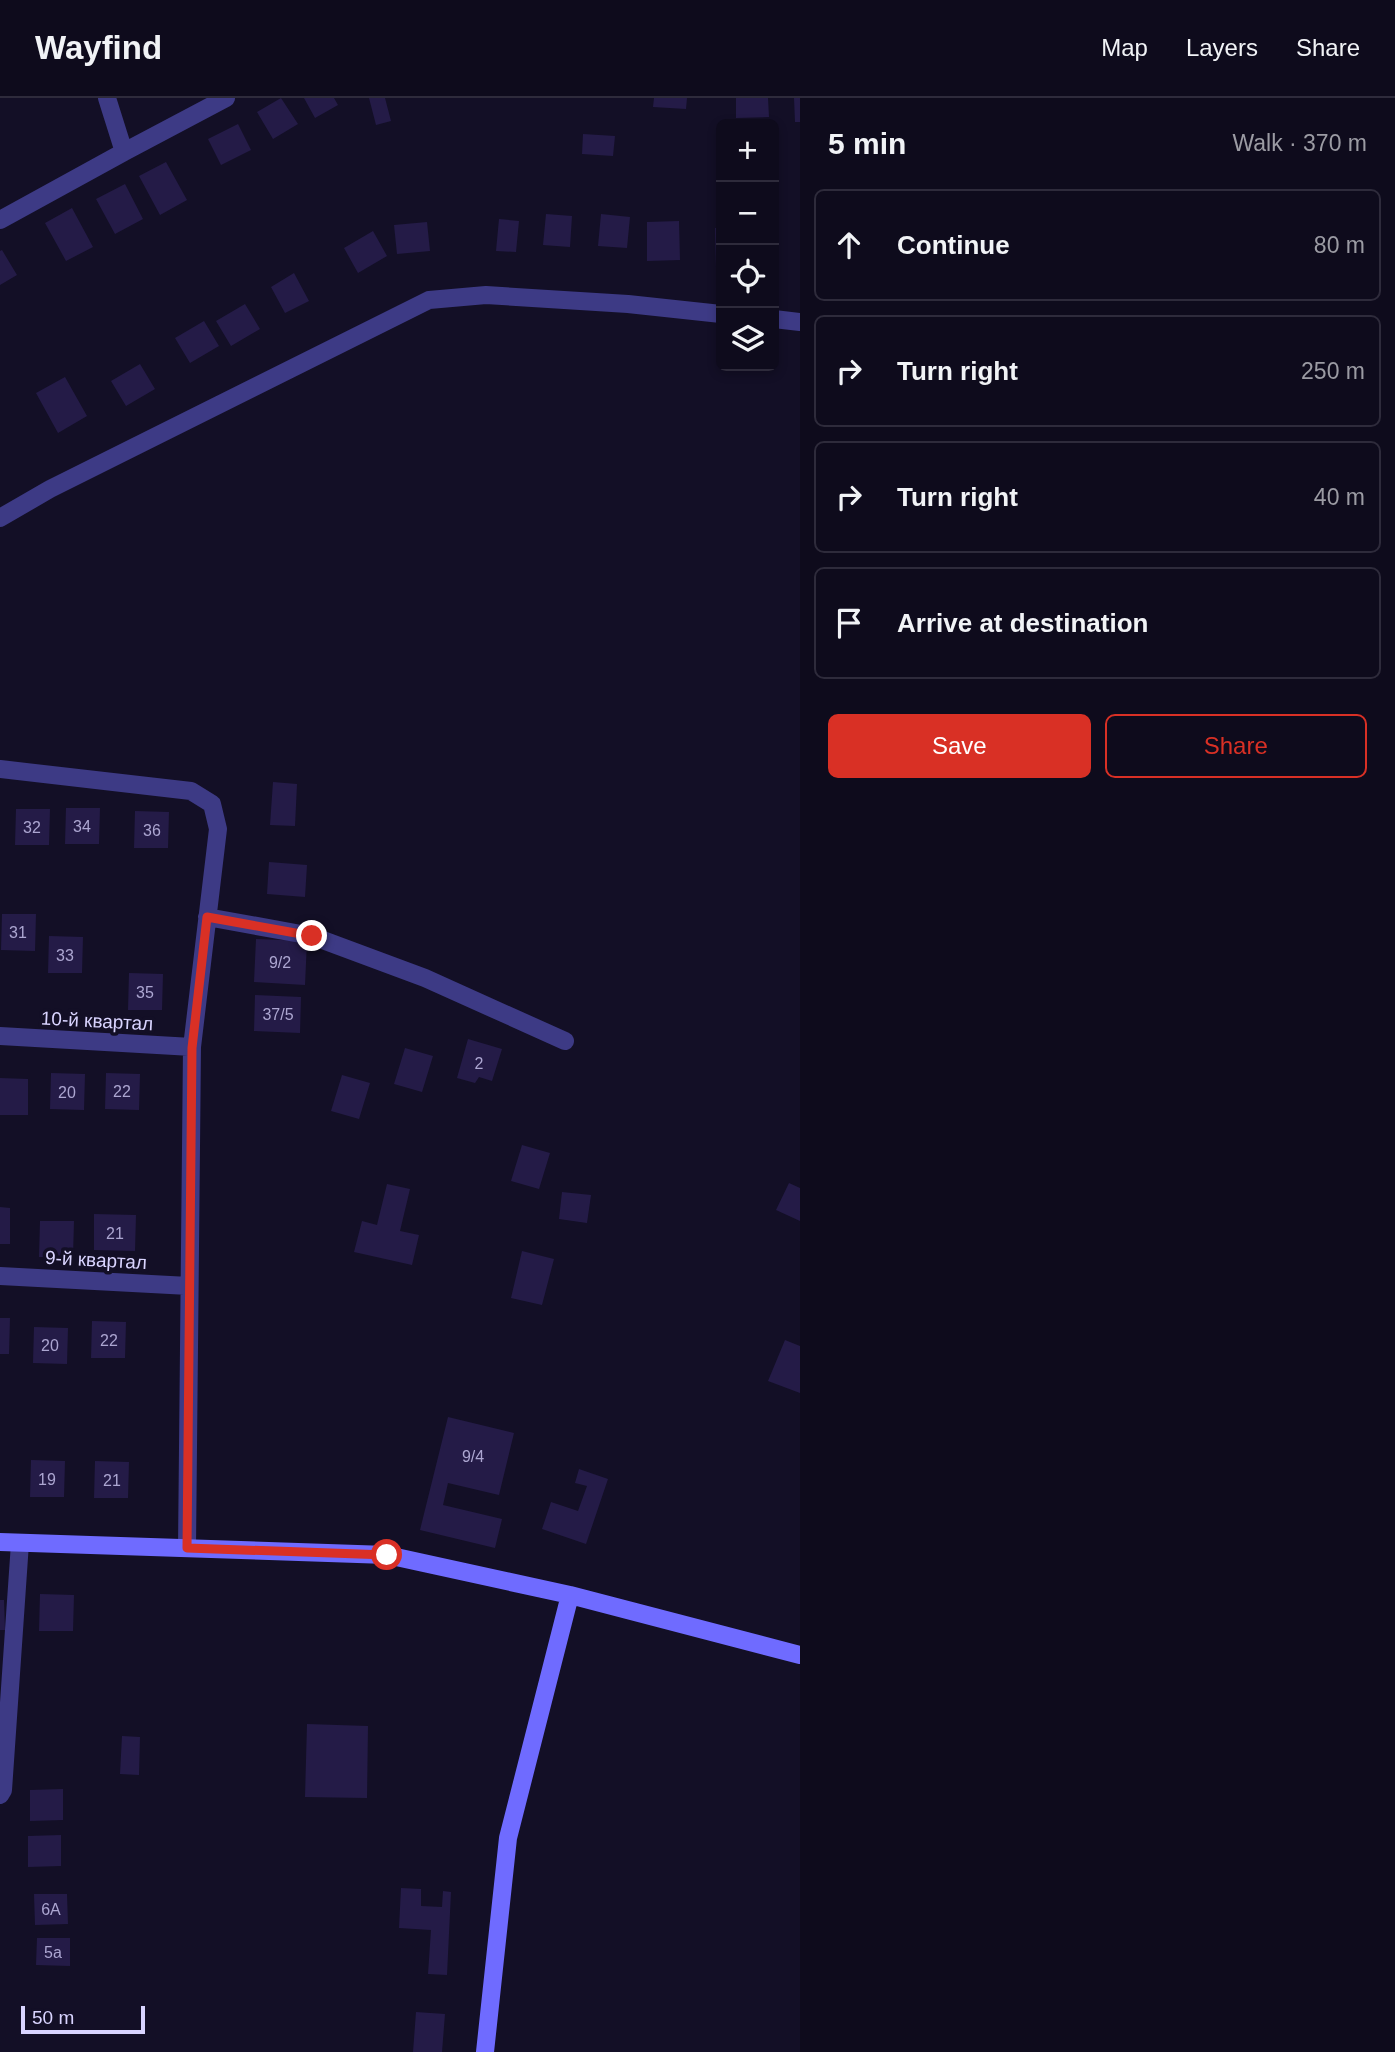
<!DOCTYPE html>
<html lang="en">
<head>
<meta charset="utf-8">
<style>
	:root { --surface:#0e0b1c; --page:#171425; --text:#f1f3f6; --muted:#9b9ba3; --line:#2e2b3b; --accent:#d93025 }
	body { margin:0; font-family:Arial,sans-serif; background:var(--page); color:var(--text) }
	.controls { position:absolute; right:21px; top:21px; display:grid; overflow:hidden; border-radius:10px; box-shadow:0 4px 10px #0003 }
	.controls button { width:63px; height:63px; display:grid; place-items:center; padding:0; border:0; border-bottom:2px solid var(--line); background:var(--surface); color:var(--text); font:35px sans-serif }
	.scale { position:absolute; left:21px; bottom:18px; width:124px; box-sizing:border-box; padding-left:7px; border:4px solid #d9d4ff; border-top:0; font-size:19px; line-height:24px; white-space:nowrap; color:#d9d4ff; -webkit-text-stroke:5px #130f26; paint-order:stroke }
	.stop { position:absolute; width:21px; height:21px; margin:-16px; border:5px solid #d93025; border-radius:50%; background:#fff }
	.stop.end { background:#d93025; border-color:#fff; box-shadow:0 2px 7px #0008 }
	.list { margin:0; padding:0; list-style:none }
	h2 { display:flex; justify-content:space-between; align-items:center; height:91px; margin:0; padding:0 28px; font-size:30px }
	h2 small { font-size:23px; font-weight:400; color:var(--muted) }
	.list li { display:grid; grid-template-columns:46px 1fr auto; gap:21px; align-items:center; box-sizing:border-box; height:112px; margin:0 14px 14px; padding:0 14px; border:2px solid var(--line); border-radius:10px }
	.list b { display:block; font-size:26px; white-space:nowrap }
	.list em { font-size:23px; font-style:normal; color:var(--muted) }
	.actions { display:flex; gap:14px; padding:21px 28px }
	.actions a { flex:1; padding:16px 0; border:2px solid var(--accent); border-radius:10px; text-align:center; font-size:24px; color:var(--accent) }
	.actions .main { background:var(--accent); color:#fff }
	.icon { flex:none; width:38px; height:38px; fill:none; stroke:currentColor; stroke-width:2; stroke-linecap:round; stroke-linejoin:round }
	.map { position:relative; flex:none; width:800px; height:1954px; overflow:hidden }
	header { display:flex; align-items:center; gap:42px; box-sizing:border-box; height:98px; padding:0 35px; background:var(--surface); border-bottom:2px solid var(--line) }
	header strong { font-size:33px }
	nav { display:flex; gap:38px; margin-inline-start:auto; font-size:24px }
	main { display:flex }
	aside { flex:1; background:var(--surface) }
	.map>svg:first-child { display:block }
	.building { fill:#241b47 }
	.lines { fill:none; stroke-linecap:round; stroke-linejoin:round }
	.street { stroke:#3d3a85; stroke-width:18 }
	.secondary { stroke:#6f6bff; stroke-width:18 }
	.route { stroke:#d93025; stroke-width:9 }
	.labels { text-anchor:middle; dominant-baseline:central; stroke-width:7; stroke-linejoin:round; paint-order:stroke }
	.number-label { font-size:16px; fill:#aca6d1 }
	.street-label { font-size:19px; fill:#d9d4ff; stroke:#130f26 }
</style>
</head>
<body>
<header>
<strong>Wayfind</strong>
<nav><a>Map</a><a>Layers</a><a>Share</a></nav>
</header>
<main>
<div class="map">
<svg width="800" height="1954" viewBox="0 0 800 1954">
	<rect width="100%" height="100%" fill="#130f26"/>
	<path class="building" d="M281 0 298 26 273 41 257 14Z
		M304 0H334L338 7 315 20Z
		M369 0H385L391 23 376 27Z
		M654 0H687L686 11 653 9Z
		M736 0H768L769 19 736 20Z
		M794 0H800V24H795Z
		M238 26 251 52 221 67 208 41Z
		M583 36 615 38 613 58 582 56Z
		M166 64 187 102 160 117 139 78Z
		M125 86 143 121 115 136 96 101Z
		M72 110 93 149 66 163 45 125Z
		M546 116 572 118 570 149 543 147Z
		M601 116 630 119 627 150 598 148Z
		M499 121 519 123 516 154 496 153Z
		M679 123 680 162 647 163V124Z
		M427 124 430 153 397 156 394 127Z
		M715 130H721V169H716Z
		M373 133 387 158 358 175 344 150Z
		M2 152 17 177 0 187V153Z
		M294 175 309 203 285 215 271 189Z
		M245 206 260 231 231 248 216 223Z
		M204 223 219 248 190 265 175 240Z
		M140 266 155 291 126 308 111 283Z
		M65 279 87 318 58 335 36 295Z
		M273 684 297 686 295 728 270 727Z
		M66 710H100L99 746H65Z
		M16 711H50L49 747H15Z
		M135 713 169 714 168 750H134Z
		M269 764 307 767 305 799 267 796Z
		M2 816H36L35 853 1 852Z
		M49 838 83 839 82 875H48Z
		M256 841 307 843 305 887 254 884Z
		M129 875 163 876 162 912H128Z
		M255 897 301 899 300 935 254 933Z
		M468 941 502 951 492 983 479 979 475 985 457 980Z
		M405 950 433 958 422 994 394 986Z
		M51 975 85 976 84 1012 50 1011Z
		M106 975 140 976 139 1012 105 1011Z
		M342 977 370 985 359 1021 331 1013Z
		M0 980 28 981V1017H0Z
		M522 1047 550 1055 539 1091 511 1083Z
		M789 1085 800 1090V1123L776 1112Z
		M387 1086 410 1091 400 1133 419 1137 412 1167 354 1154 362 1123 377 1127Z
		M562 1094 591 1097 587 1125 559 1121Z
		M0 1109 10 1110V1146H0Z
		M94 1116 136 1117 135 1153 94 1152Z
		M40 1123H74L73 1159H39Z
		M522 1153 554 1161 542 1207 511 1200Z
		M0 1220H10L9 1256H0Z
		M92 1223 126 1224 125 1260H91Z
		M34 1229 68 1230 67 1266 33 1265Z
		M785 1242 800 1248V1295L768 1283Z
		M448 1319 514 1335 499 1397 448 1385 443 1407 502 1421 495 1450 420 1432Z
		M31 1362 65 1363 64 1399H30Z
		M95 1363 129 1364 128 1400H94Z
		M579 1371 608 1381 586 1446 542 1431 551 1404 578 1413 587 1388 575 1385Z
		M40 1496 74 1497 73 1533H39Z
		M0 1502H4L5 1532H0Z
		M307 1626 368 1628 367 1700 305 1699Z
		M122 1638 140 1639 139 1677 120 1676Z
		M63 1691V1722L30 1723V1692Z
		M61 1737V1768L28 1769V1738Z
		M401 1790 421 1791V1808L442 1809 443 1793 451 1794 447 1877 428 1876 431 1832 399 1830Z
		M34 1796H67L68 1826 35 1827Z
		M37 1840H70V1868L36 1867Z
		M416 1914 445 1916 442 1954H413Z"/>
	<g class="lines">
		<path class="street" d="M124 54 226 0
			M0 122 124 54 107 0
			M774 221 800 224
			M0 420 50 391 429 202 486 197 628 206 721 216
			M0 671 191 693 212 706 218 731 192 949 187 1450
			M207 819 312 838 425 880 565 943
			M0 938 192 949
			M0 1178 189 1188
			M0 1697 3 1692 20 1445"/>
		<path class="secondary" d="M0 1444 387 1457 570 1497 800 1557
			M485 1954 508 1740 570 1497"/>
	</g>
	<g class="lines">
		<path class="route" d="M312 838 207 819 192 950 187 1450 387 1457"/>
	</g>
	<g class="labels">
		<g class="number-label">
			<text x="82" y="728">34</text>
			<text x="32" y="729">32</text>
			<text x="152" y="732">36</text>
			<text x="18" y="834">31</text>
			<text x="65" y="857">33</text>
			<text x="280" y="864">9/2</text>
			<text x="145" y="894">35</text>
			<text x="278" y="916">37/5</text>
			<text x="479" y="965">2</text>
			<text x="122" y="993">22</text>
			<text x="67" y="994">20</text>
			<text x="115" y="1135">21</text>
			<text x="109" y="1242">22</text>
			<text x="50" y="1247">20</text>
			<text x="473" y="1358">9/4</text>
			<text x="47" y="1381">19</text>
			<text x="112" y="1382">21</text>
			<text x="51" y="1811">6А</text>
			<text x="53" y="1854">5а</text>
		</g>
		<g class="street-label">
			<text transform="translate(97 923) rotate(3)">10-й квартал</text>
			<text transform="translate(96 1162) rotate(3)">9-й квартал</text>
		</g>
	</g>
</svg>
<div class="controls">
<button>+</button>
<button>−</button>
<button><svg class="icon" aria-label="locate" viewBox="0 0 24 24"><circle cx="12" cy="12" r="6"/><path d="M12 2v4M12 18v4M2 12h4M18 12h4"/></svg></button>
<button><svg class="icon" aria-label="layers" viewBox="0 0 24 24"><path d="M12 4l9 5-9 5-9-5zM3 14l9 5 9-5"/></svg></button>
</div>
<div class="scale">50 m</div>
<div class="stop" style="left:387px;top:1457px"></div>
<div class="stop end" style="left:312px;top:838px"></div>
</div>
<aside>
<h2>5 min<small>Walk · 370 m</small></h2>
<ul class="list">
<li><svg class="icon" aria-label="ahead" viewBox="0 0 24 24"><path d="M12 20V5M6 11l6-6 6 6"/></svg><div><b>Continue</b></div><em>80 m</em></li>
<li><svg class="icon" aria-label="right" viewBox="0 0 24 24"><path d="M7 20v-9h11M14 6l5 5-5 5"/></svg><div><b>Turn right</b></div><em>250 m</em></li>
<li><svg class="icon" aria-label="right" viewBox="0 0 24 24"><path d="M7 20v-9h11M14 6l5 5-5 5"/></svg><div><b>Turn right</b></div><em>40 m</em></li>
<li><svg class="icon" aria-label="arrive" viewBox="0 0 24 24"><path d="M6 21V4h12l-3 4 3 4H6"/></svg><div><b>Arrive at destination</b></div></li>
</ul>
<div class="actions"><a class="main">Save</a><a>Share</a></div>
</aside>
</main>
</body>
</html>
